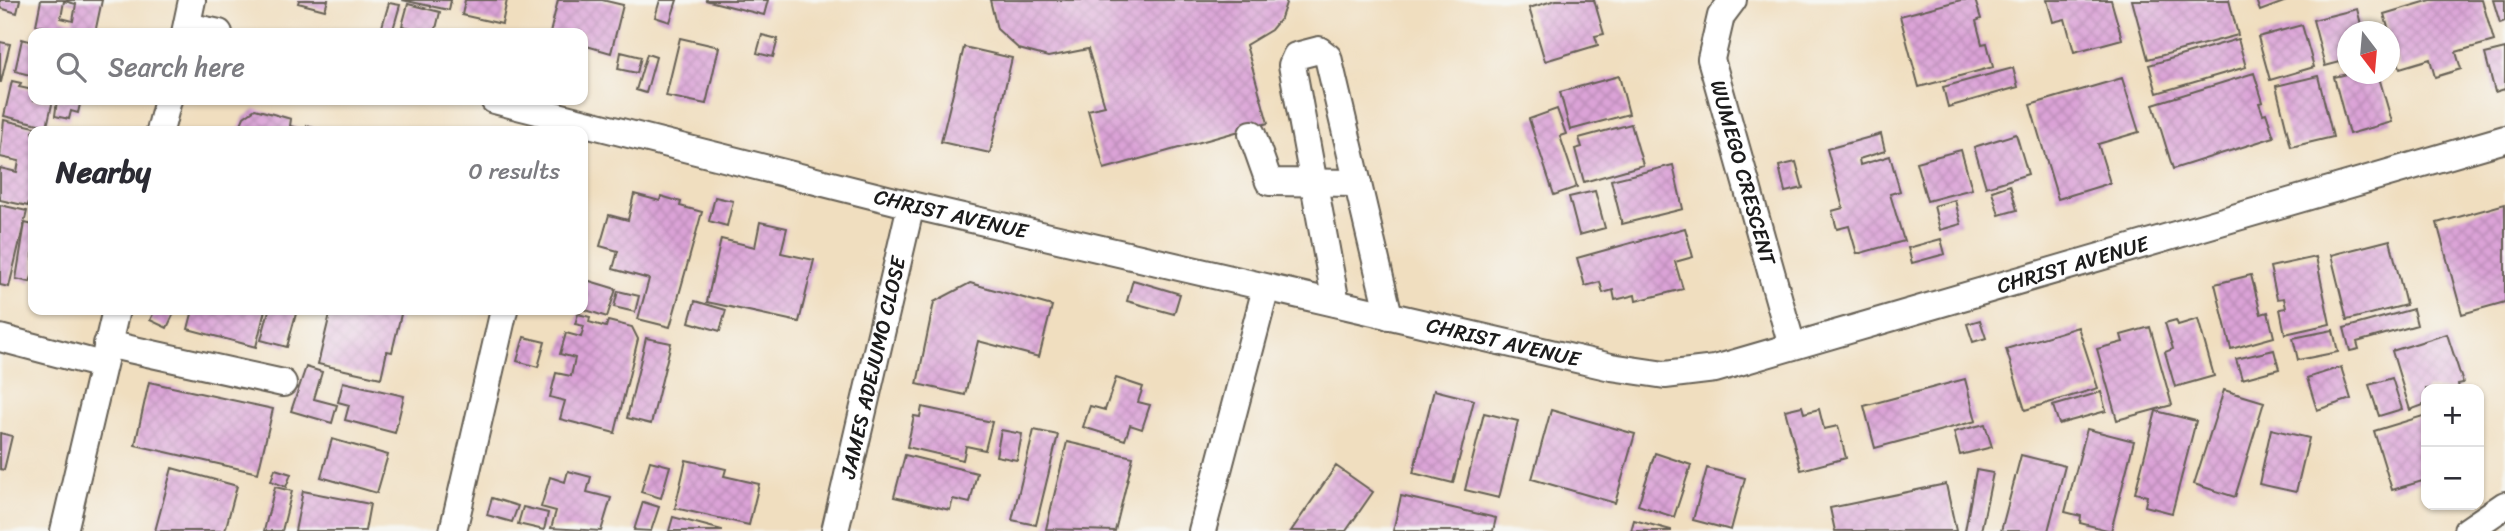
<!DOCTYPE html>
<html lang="en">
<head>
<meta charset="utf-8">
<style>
	:root { --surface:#fff; --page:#f7f7f7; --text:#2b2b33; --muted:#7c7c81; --line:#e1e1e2 }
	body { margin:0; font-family:Sriracha,sans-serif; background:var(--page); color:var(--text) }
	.controls { position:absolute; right:21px; bottom:21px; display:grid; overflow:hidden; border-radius:14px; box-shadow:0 2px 5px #0004 }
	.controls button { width:63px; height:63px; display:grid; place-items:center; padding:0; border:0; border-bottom:2px solid var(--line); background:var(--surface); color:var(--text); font:35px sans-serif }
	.compass { position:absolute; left:2337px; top:21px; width:63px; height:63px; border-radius:50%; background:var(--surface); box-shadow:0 2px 5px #0004; rotate:164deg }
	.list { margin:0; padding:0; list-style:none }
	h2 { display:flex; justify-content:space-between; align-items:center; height:91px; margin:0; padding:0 28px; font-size:30px }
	h2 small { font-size:23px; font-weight:400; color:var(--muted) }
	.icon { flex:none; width:38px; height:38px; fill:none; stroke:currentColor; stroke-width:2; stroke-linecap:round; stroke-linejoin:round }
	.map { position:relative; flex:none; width:2505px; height:531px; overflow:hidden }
	.search { position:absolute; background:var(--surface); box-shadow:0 2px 5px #0004; left:28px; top:28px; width:560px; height:77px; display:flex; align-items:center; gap:18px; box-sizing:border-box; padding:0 24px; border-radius:14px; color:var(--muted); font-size:26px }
	.panel { position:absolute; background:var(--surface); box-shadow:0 2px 5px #0004; left:28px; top:126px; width:560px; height:189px; border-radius:14px }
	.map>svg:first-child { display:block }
	.building { fill:url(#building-cross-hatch); fill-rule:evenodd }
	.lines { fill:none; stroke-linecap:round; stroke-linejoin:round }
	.minor-casing { stroke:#666055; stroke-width:30 }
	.minor { stroke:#fff; stroke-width:26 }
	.labels { text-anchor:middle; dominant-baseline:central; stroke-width:7; stroke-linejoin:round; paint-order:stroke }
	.street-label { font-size:21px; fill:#1c1c1c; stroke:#f6f6f2 }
</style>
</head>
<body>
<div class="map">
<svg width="2505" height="531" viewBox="0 0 2505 531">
	<defs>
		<pattern id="building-cross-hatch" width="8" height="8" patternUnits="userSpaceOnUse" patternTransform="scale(1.75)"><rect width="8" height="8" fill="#dba3d7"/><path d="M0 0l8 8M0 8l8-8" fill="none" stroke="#bb8cb8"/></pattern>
	</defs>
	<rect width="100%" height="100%" fill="#f6f6f2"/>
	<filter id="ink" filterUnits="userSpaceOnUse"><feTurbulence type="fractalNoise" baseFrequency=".0143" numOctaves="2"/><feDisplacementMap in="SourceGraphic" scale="14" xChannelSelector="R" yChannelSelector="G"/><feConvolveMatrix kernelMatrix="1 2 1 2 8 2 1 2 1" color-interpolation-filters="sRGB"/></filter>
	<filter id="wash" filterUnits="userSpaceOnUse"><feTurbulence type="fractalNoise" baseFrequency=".00686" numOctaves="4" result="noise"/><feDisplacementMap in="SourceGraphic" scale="28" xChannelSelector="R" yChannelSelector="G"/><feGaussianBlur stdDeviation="1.57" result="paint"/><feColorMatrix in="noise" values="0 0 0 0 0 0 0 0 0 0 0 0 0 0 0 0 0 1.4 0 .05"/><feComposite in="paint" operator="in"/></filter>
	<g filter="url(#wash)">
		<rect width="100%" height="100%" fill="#f0debf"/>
		<g id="blocks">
			<path class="building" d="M0 0H20L17 13 0 8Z
				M41 0H102L95 33H76L36 25ZM64 1 76 4 73 21 61 18Z
				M299 0H328L325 10 298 3Z
				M402 0H451L449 10Z
				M465 0H507L502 24 462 15Z
				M558 0H602L623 5 611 53 583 45V33H550Z
				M660 0H677L670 22 655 17Z
				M705 0H768L764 15Z
				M990 0H1287L1281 18 1271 30 1246 45 1268 123 1104 169 1088 110 1105 106 1088 49 1048 57 1019 49 997 29Z
				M1556 0H1594L1604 34 1595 36 1598 45 1545 61 1529 8Z
				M1961 0H1975L1981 19 1976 21 1982 44 1987 43 1993 67 1919 87 1900 16Z
				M2047 0H2111L2122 39 2074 52 2065 19 2053 22Z
				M2132 0H2229L2238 35 2148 59Z
				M2256 0H2289L2260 11Z
				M2431 0H2482L2494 41 2456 52 2461 69 2435 77 2430 59 2400 68 2384 14Z
				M2493 0H2505V21L2500 23Z
				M389 3 400 5 392 33 381 30Z
				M408 4 440 12 435 33H417L418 30 402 26Z
				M2357 9 2363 32H2348V60L2325 66 2313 20Z
				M2302 25 2314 67 2270 80 2258 37Z
				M762 35 778 39 773 57 757 53Z
				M680 38 719 47 706 104 666 96Z
				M22 39 33 42V76L15 71Z
				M2238 39 2246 67 2157 93 2149 65Z
				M0 42 10 44 1 82H0Z
				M964 47 1012 58 990 153 941 142Z
				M2505 49V89L2495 92 2485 54Z
				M621 52 641 57 637 73 618 69Z
				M647 54 656 57 646 93 636 90Z
				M2013 68 2018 87 1948 107 1943 87Z
				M2254 73 2263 102 2259 103 2263 114 2266 113 2274 137 2173 169 2153 104Z
				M2348 74H2378L2392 122 2349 134 2334 77Z
				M1619 76 1629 114 1570 130 1560 92Z
				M2318 76 2333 137 2291 147 2276 86Z
				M2122 78 2139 132 2098 144 2110 183 2058 199 2030 105Z
				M12 81 21 83 19 87 33 90V100H53L47 126 4 116Z
				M57 100H81L78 113 71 111 69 119 55 116Z
				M255 109 291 119 290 126 306 130 307 126 325 131H238L244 117Z
				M1557 109 1566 134 1560 136 1577 187 1554 195 1529 119Z
				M4 120 48 130 33 131V184L28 206 0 200V168L17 172 19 161 0 157Z
				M1631 124 1643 165 1584 182 1575 149 1582 147 1579 138Z
				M1881 134 1885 151 1859 159 1860 165 1890 156 1900 191 1890 194 1904 241 1857 254 1849 226 1837 229 1832 211 1843 208 1827 149Z
				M2016 134 2028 174 1986 187 1974 147Z
				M1961 150 1972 189 1927 201 1916 162Z
				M1796 162 1803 188 1785 192 1779 166Z
				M1673 165 1683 209 1622 224 1611 180Z
				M2010 185 2017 210 1999 215 1992 191Z
				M1595 191 1605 228 1579 235 1569 197Z
				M634 194 660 201 661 196 681 202 680 206 702 212 670 327 638 319 649 279 613 269 618 251 600 246 609 215 628 220Z
				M715 197 733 201 727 226 709 221Z
				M1955 200 1961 224 1940 230 1934 206Z
				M2505 204V302L2462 314 2437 223Z
				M0 205 27 211 9 287 0 285Z
				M760 222 787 228 781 253 814 260 799 322 707 302 721 239 755 247Z
				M25 223 33 225V274L30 282 16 279Z
				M1685 228 1693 257 1675 262 1683 289 1636 301 1635 295 1615 300 1613 290 1603 293 1600 282 1585 286 1577 258Z
				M1941 239 1945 254 1912 263 1908 248Z
				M2390 240 2406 305 2347 320 2331 255Z
				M2316 257 2330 324 2285 334 2280 309 2286 308 2284 298 2277 299 2270 267Z
				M2251 275 2261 314 2268 312 2274 337 2231 349 2215 284Z
				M583 279 616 289 607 317 583 309Z
				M1133 280 1180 294 1174 314 1127 301Z
				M970 283 1052 306 1039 357 978 341 965 395 917 384 934 302Z
				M618 291 639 296 635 312 614 307Z
				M695 301 726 310 720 331 689 322Z
				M2413 309 2417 325 2357 342 2359 349 2350 351 2344 328Z
				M155 310 175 311 167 328 150 320Z
				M193 310H265L256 347 188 329Z
				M269 310H297L287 347 261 340Z
				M331 310H402L392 352 387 351 381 378 318 364Z
				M578 314 590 317 589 322 606 327 608 321 632 327 638 339 615 433 560 419 565 401 550 397 556 373 571 376 575 358 560 354 566 333 581 337 584 326 575 324Z
				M2198 319 2214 376 2175 387 2165 352 2173 349 2165 323 2176 320 2178 325Z
				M1980 320 1986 338 1973 342 1967 324Z
				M2078 327 2098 388 2025 410 2006 349Z
				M2150 327 2172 405 2117 420 2097 349 2123 342 2121 335Z
				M2333 330 2338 352 2298 360 2293 338Z
				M2447 334 2463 383 2458 384 2459 389H2426V404L2410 410 2392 351Z
				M524 337 545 342 538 367 517 361Z
				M646 338 671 343 651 424 627 418Z
				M2274 350 2279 369 2242 379 2236 359Z
				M306 367 322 372 314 399 337 405 332 423 291 411Z
				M2341 367 2351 399 2317 410 2307 378Z
				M1116 378 1143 387 1138 402 1150 405 1142 429 1130 425 1125 440 1083 427 1090 406 1105 410Z
				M2392 378 2402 409 2379 416 2369 385Z
				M1965 379 1976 421 1875 448 1864 406Z
				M149 382 273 409 258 473 135 445Z
				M343 382 404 396 395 433 345 420 349 405 338 402Z
				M1434 390 1474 400 1453 483 1413 473Z
				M2224 390 2264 402 2235 497 2194 484Z
				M2101 392 2106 411 2059 424 2053 406Z
				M1802 406 1804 413 1819 409 1824 429 1838 426 1846 458 1801 470 1785 410Z
				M922 407 992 422 985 450 966 446 963 460 907 447 914 416 920 417Z
				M1551 410 1635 434 1615 503 1532 479Z
				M2156 411 2196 421 2172 513 2145 506 2147 496 2135 493Z
				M1484 413 1518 421 1499 498 1465 490Z
				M2426 415V480L2392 490 2374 431Z
				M1985 424 1992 447 1960 455 1954 432Z
				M2087 429 2134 441 2111 531 2080 523 2081 516 2065 512Z
				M2271 429 2309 438 2296 492 2259 484Z
				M1001 430 1022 434 1017 460 996 456Z
				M1034 430 1058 435 1036 525 1012 520Z
				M0 433 12 436 4 470 0 469Z
				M332 439 388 455 377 493 321 477Z
				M1067 442 1133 457 1115 531 1046 529Z
				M1655 453 1691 465 1674 517 1638 505Z
				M905 455 977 473 970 503 953 499 950 510 894 497Z
				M2021 455 2065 466 2048 531H2001Z
				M686 460 726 469 724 476 759 484 749 525 675 508Z
				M650 461 670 466 661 498 641 492Z
				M1336 466 1373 492 1346 531H1291Z
				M172 468 237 486 225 531H155Z
				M1707 468 1745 478 1731 530 1693 520Z
				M275 469 291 474 286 487 271 481Z
				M1976 470 1993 473 1981 531H1965Z
				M568 471 591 477 587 492 611 498 601 531 551 528 556 511 541 507 550 477 565 482Z
				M1946 484 1956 531H1835L1830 508Z
				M275 487 292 491 282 531H264Z
				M303 491 370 504 365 531H295Z
				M1401 496 1496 518 1493 531H1393Z
				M492 498 518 506 512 522 487 515Z
				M643 502 659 507 651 531 634 530Z
				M523 507 548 513 544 530 518 524Z
				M673 517 722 530V531H669Z
				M1634 520 1671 530V531H1631Z"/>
		</g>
	</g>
	<g filter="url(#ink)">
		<use href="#blocks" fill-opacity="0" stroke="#666055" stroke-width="2"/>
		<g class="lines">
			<g class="minor-casing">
				<g id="minor">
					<path id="s1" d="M1733 0 1721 16 1711 59 1792 346"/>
					<path d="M187 26 219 33"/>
					<path d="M185 33 192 0"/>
					<path id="s2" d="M494 100 911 205 1611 367 1665 375 1715 369 2505 139"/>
					<path d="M160 131 168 100"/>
					<path d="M1252 134 1269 182 1358 183"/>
					<path d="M1336 303 1292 65 1296 56 1319 50 1328 57 1389 316"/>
					<path d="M0 338 102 365"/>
					<path d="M107 344 283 383"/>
					<path d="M64 531 116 310"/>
					<path d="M453 531 504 310"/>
					<path id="s3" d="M835 531 911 205"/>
					<path d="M1202 531 1266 288"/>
					<path d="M2467 531 2505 505"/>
				</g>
			</g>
			<use href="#minor" class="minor"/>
		</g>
	</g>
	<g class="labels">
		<g class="street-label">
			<text stroke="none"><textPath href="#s1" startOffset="182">WUMEGO CRESCENT</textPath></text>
			<text stroke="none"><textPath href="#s2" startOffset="471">CHRIST AVENUE</textPath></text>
			<text stroke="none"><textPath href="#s2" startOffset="1626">CHRIST AVENUE</textPath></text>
			<text stroke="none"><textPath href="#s2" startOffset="1038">CHRIST AVENUE</textPath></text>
			<text stroke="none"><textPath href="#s3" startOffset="168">JAMES ADEJUMO CLOSE</textPath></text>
		</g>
	</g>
</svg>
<div class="controls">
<button>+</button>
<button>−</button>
</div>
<svg class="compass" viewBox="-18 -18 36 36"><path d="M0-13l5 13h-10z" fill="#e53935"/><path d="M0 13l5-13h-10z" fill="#7c7c81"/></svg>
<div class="search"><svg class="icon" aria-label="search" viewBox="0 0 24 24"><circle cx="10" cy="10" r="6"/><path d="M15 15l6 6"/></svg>Search here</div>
<section class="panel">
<h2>Nearby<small>0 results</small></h2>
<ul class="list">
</ul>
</section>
</div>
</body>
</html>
